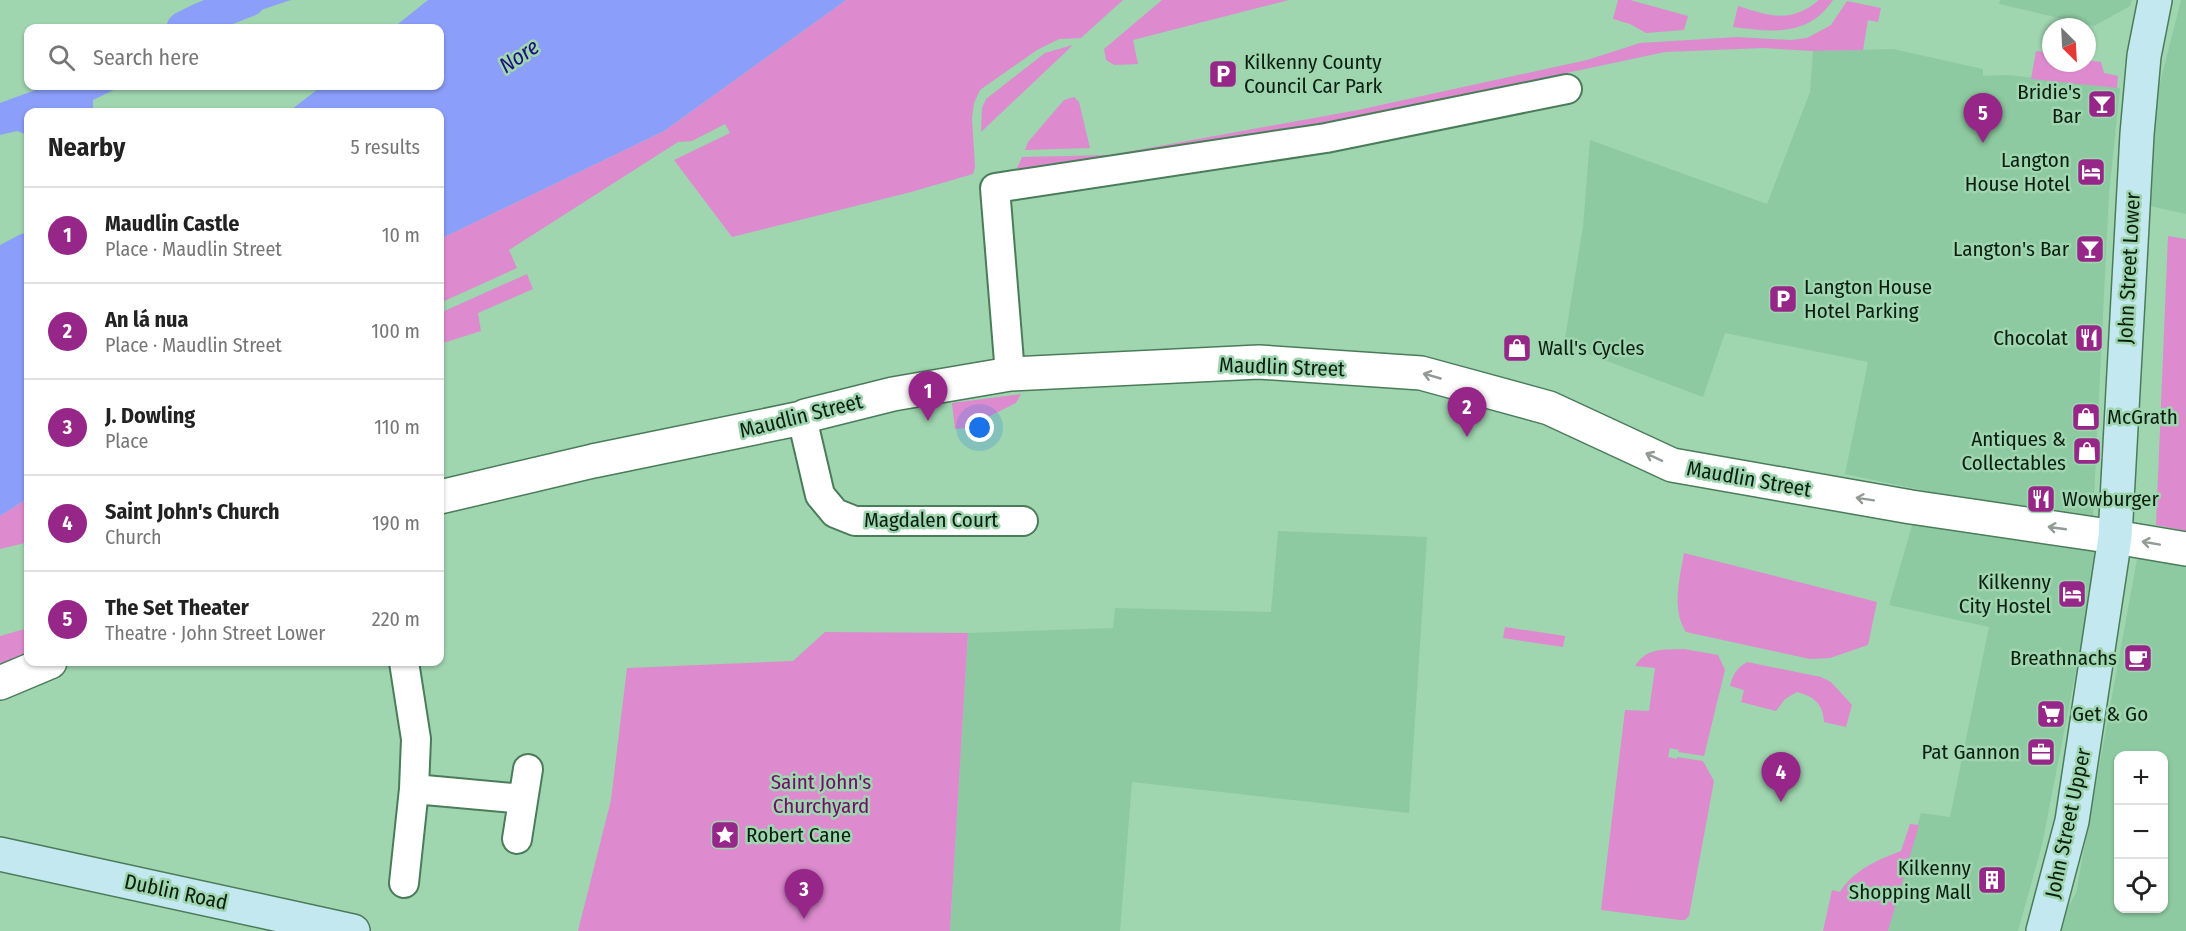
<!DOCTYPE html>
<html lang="en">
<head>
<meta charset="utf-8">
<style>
	:root { --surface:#fff; --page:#f2f2f2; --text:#222; --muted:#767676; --line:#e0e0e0; --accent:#962788 }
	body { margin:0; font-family:"Fira Sans Condensed",sans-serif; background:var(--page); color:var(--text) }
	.controls { position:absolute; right:18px; bottom:18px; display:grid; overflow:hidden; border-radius:12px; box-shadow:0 2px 4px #0004 }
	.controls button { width:54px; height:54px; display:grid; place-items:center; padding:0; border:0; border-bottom:2px solid var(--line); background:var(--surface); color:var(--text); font:30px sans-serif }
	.compass { position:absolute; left:2042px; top:18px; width:54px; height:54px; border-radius:50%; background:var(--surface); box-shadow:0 2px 4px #0004; rotate:156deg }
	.you { position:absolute; left:980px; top:428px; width:21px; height:21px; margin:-15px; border:4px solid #fff; border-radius:50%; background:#1a73e8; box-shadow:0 0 0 9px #1a73e833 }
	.badge { display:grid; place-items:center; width:39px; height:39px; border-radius:50%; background:var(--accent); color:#fff; font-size:20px; font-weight:700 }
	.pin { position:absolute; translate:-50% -50px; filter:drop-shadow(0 2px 3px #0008) }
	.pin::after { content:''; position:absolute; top:32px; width:21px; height:18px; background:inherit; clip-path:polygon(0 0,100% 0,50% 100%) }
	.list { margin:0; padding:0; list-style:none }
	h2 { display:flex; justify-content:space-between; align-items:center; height:78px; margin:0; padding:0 24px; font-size:26px }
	h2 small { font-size:20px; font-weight:400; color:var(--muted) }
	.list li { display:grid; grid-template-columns:39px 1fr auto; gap:18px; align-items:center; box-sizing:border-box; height:96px; padding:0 24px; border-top:2px solid var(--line) }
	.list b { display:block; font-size:22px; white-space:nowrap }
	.list p { margin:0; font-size:20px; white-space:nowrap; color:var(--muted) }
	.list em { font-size:20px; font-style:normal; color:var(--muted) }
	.icon { flex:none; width:33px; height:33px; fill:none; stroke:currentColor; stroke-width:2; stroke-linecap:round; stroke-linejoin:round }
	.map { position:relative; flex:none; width:2186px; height:931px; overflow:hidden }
	.search { position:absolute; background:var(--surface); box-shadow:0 2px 4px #0004; left:24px; top:24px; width:420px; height:66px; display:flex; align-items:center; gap:15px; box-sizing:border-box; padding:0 21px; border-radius:12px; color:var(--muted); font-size:22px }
	.panel { position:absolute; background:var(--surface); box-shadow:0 2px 4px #0004; left:24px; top:108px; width:420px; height:558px; border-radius:12px }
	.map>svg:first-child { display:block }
	.built { fill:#8ecaa1; fill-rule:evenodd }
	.green { fill:#dd8bce }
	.water { fill:#8b9efa }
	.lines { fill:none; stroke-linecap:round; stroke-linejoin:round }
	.canal { stroke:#8b9efa; stroke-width:33 }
	.minor-casing { stroke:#4a7c5a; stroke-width:32 }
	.tertiary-casing { stroke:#4a7c5a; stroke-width:36 }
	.secondary-casing { stroke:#4a7c5a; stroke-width:36 }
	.minor { stroke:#fff; stroke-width:28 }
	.tertiary { stroke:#fff; stroke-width:33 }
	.secondary { stroke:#c4e8f0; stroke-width:33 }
	.oneway { stroke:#919a94 }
	.labels { text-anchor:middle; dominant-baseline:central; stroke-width:5; stroke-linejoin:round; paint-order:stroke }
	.poi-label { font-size:21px; fill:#0a1f11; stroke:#9fd5af; text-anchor:end }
	.street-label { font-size:21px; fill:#0a1f11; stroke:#9fd5af }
	.park-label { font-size:21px; fill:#740c69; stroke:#9fd5af }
	.water-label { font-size:22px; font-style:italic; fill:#1c117c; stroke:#9fd5af }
</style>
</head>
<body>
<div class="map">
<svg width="2186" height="931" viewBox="0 0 2186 931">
	<rect width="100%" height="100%" fill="#9fd5af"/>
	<path class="built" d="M2000 0H2132L2130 6 2094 26 1999 4Z
		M2181 0H2186V214L2150 206 2157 95Z
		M1893 49 1983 69V76L2008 75 2120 88 2109 194 2093 517 2012 509 1845 474 1868 362 1725 333 1703 397 1564 345 1583 226 1590 140 1767 204 1810 92 1813 51Z
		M1915 515 2100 547 2042 845 2018 931H1888L1921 813 1950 817 1989 627 1889 605Z
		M1278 531 1427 537 1409 813 1132 782 1120 931H950L968 633 1113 628 1115 608 1271 612Z
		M2140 543 2186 556V931H2062L2068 907 2076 893ZM2118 756H2164V908H2118Z"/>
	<path class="green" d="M846 0H1123L1081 38 1059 39 1037 50 980 90 974 103 972 118 975 167 973 174 911 192 732 237 674 160 730 133 725 124 692 141 678 142 509 250 517 268 440 303V239L664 131Z
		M1162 0H1289L1133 40 1138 64 1114 65 1106 60 1104 49Z
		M1618 0H1630L1688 16 1684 30 1646 33 1630 24 1613 19Z
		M1819 0H1833C1808 37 1772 32 1733 27L1738 6C1770 16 1790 24 1819 0Z
		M1847 1 1881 8 1878 22 1868 20 1863 50 1813 51 1763 48 1665 52 1365 116 1013 177 1022 157 1110 155 1358 110 1587 60 1640 43 1737 37 1790 40 1807 38 1831 25Z
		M1073 45 981 132 982 108 986 99 1045 53Z
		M2036 51 2051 53V63H2087V60L2101 62 2104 73 2118 76 2117 88 2031 79Z
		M1074 97 1079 102 1090 148 1025 150 1028 142 1064 100Z
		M2168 236 2186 239V531L2156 525Z
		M527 274 533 289 478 313 481 331 440 344V313Z
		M1021 394 1016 403 966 428 955 429 952 403Z
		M28 498V552L25 543 0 549V516Z
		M1684 553 1877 602 1868 645 1830 658 1810 659 1686 632C1671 609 1680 578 1684 553Z
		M1505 627 1565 636 1563 647 1503 638Z
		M28 628V653L15 660 0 664V636Z
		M825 632 968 633 950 931H578L611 800 627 668 793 661Z
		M1684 649 1718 655 1725 670 1704 756 1678 752 1679 750 1670 748 1668 757 1677 759V757L1703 761 1714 781 1689 916 1685 920H1680L1601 910 1625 710 1649 711 1655 668 1635 666C1647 647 1664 650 1684 649Z
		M1747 662 1821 677 1831 682 1852 705 1846 727 1824 722C1823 704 1815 697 1797 692L1785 699 1776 711 1741 702 1744 690 1730 686C1733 674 1736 669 1747 662Z
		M1910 824 1919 825 1888 931H1823L1832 890 1840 892C1854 870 1877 860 1901 851Z"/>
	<path class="water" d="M255 0H291L258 11Z
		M428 0H846L664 131 440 239V112H288L322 86H440V28H393Z
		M46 86H122L93 100V112H28V135L17 131 0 135V103Z
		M28 233V498L0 516V245L21 234Z"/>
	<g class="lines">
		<path class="canal" d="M183 28 201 19 249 0"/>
		<g class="minor-casing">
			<path id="minor" d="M1010 374 995 188 1326 138 1567 89
				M802 418 820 495 835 513 855 521H1023
				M414 789 523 799
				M517 839 528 769
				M404 883 414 789 416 739 404 662"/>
		</g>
		<g class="tertiary-casing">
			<path id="tertiary" d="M440 497 593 461 802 418 805 416 893 394 1010 374 1259 362 1421 373 1549 408 1672 465 1911 507 2115 537 2186 549
				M0 683 50 662"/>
		</g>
		<g class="secondary-casing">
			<path id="secondary" d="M0 854 353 931
				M2043 931 2072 821 2115 537 2137 134 2144 56 2155 0"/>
		</g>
		<use href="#minor" class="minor"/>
		<use href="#tertiary" class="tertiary"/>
		<use href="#secondary" class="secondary"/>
	</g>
	<defs><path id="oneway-shaft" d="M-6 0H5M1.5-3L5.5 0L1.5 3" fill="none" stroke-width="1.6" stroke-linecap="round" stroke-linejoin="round" transform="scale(1.5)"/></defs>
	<g class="oneway">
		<use href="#oneway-shaft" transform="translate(1432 376) rotate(-164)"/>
		<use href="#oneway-shaft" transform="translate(1654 457) rotate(-155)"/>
		<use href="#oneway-shaft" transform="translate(1865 499) rotate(-171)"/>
		<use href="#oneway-shaft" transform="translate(2057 528) rotate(-172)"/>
		<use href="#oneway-shaft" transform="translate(2151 543) rotate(-170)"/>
	</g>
	<defs>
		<g id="parking-square" transform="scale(1.5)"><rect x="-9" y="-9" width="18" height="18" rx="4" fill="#962788" stroke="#9fd5af"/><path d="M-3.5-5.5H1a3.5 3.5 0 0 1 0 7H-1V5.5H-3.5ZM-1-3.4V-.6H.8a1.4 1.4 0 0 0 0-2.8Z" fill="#fff"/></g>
		<g id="bar-square" transform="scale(1.5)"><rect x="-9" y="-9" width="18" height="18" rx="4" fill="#962788" stroke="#9fd5af"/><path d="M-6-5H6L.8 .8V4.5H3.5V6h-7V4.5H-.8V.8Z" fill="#fff"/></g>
		<g id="hotel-square" transform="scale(1.5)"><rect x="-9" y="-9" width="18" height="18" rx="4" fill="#962788" stroke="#9fd5af"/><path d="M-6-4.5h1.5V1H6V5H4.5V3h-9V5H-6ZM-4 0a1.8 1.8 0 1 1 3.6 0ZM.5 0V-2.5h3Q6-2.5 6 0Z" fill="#fff"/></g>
		<g id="restaurant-square" transform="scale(1.5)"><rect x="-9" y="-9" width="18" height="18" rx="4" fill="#962788" stroke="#9fd5af"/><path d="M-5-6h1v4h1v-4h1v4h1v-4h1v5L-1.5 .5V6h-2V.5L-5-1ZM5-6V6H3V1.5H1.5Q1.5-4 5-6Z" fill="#fff"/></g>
		<g id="shop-square" transform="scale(1.5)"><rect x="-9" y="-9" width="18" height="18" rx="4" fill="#962788" stroke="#9fd5af"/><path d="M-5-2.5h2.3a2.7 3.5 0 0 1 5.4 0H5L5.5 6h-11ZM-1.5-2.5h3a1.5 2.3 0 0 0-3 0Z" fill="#fff"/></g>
		<g id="cafe-square" transform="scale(1.5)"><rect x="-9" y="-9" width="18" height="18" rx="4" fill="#962788" stroke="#9fd5af"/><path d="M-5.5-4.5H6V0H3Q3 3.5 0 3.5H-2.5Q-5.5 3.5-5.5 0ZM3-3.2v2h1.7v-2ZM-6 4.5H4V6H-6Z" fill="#fff"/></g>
		<g id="supermarket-square" transform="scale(1.5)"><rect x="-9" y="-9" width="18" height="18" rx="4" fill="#962788" stroke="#9fd5af"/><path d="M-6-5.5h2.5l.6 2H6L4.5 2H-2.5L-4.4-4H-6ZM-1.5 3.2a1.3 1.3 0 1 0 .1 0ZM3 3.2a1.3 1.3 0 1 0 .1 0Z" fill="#fff"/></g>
		<g id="office-square" transform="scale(1.5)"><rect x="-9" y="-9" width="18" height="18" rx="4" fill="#962788" stroke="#9fd5af"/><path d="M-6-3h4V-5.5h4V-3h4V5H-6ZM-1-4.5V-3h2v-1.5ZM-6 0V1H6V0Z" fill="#fff"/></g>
		<g id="sight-square" transform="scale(1.5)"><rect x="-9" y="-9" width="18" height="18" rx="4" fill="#962788" stroke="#9fd5af"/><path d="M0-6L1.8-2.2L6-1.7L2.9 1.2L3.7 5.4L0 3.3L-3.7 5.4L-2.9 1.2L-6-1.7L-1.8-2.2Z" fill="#fff"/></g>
		<g id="building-square" transform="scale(1.5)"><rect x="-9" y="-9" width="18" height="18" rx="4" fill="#962788" stroke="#9fd5af"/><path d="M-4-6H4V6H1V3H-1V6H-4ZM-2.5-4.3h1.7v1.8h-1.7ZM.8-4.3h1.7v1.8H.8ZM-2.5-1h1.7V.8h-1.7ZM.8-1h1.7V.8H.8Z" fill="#fff"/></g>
	</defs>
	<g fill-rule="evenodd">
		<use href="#parking-square" x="1223" y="74"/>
		<use href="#bar-square" x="2102" y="104"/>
		<use href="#hotel-square" x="2091" y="172"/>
		<use href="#bar-square" x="2090" y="249"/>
		<use href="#parking-square" x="1783" y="299"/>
		<use href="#restaurant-square" x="2089" y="338"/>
		<use href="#shop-square" x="1517" y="348"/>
		<use href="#shop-square" x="2086" y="417"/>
		<use href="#shop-square" x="2087" y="451"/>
		<use href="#restaurant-square" x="2041" y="499"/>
		<use href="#hotel-square" x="2072" y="594"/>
		<use href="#cafe-square" x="2138" y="658"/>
		<use href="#supermarket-square" x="2051" y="714"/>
		<use href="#office-square" x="2041" y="752"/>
		<use href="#sight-square" x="725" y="835"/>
		<use href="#building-square" x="1992" y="880"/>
	</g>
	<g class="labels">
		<g class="poi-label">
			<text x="1244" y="62" text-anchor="start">Kilkenny County<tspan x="1244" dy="24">Council Car Park</tspan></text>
			<text x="2081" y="92">Bridie's<tspan x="2081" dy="24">Bar</tspan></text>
			<text x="2070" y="160">Langton<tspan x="2070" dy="24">House Hotel</tspan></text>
			<text x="2069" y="249">Langton's Bar</text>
			<text x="1804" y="287" text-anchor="start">Langton House<tspan x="1804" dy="24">Hotel Parking</tspan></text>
			<text x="2068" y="338">Chocolat</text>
			<text x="1538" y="348" text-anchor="start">Wall's Cycles</text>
			<text x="2107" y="417" text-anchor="start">McGrath</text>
			<text x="2066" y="439">Antiques &amp;<tspan x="2066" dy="24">Collectables</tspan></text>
			<text x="2062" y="499" text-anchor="start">Wowburger</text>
			<text x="2051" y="582">Kilkenny<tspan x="2051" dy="24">City Hostel</tspan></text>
			<text x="2117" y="658">Breathnachs</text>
			<text x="2072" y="714" text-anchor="start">Get &amp; Go</text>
			<text x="2020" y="752">Pat Gannon</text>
			<text x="746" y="835" text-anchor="start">Robert Cane</text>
			<text x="1971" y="868">Kilkenny<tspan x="1971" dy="24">Shopping Mall</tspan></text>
		</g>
		<g class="street-label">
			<text transform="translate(2129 268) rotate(-87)">John Street Lower</text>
			<text transform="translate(1282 367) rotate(2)">Maudlin Street</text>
			<text transform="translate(801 416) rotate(-14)">Maudlin Street</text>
			<text transform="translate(1749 479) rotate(10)">Maudlin Street</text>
			<text x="931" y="520">Magdalen Court</text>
			<text transform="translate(2068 823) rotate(-78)">John Street Upper</text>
			<text transform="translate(176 892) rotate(12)">Dublin Road</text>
		</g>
		<g class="park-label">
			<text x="821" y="782">Saint John's<tspan x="821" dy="24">Churchyard</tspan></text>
		</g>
		<g class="water-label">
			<text transform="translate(519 56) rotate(-34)">Nore</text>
		</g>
	</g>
</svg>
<div class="controls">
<button>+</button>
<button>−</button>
<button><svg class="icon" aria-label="locate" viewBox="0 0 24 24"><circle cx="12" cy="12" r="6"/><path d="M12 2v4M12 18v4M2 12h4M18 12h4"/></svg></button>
</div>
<svg class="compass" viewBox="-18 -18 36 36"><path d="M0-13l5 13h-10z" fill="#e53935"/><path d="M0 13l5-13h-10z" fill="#767676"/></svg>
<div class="you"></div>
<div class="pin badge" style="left:928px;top:421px">1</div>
<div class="pin badge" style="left:1467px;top:437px">2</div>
<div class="pin badge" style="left:804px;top:919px">3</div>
<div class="pin badge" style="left:1781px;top:802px">4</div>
<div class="pin badge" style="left:1983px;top:143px">5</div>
<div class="search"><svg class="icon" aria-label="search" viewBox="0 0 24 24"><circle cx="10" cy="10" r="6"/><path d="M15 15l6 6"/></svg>Search here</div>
<section class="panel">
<h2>Nearby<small>5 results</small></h2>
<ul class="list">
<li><span class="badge">1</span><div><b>Maudlin Castle</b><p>Place · Maudlin Street</p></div><em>10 m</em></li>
<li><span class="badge">2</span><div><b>An lá nua</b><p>Place · Maudlin Street</p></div><em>100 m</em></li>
<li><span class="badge">3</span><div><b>J. Dowling</b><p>Place</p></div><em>110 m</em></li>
<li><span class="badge">4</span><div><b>Saint John's Church</b><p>Church</p></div><em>190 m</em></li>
<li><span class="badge">5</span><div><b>The Set Theater</b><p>Theatre · John Street Lower</p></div><em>220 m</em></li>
</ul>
</section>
</div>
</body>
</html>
